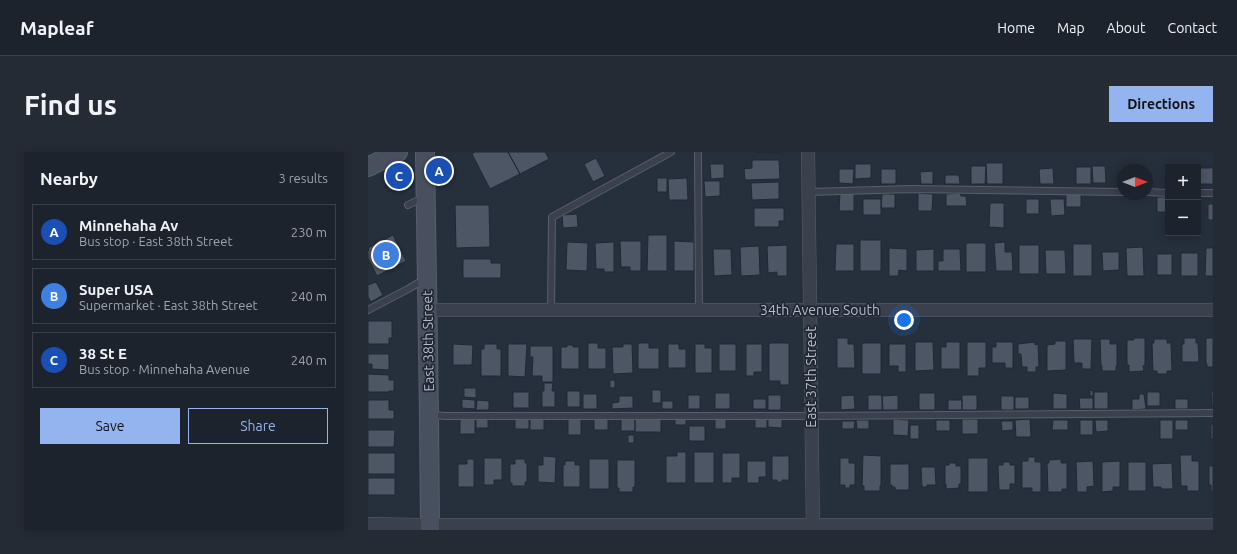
<!DOCTYPE html>
<html lang="en">
<head>
<meta charset="utf-8">
<style>
	:root { --surface:#1c232d; --page:#252b35; --text:#f1f3f6; --muted:#a0a4aa; --line:#3a4049; --accent:#93b4ef }
	body { margin:0; font-family:Ubuntu,sans-serif; background:var(--page); color:var(--text) }
	.controls { position:absolute; right:12px; top:12px; display:grid; overflow:hidden; border-radius:0px; box-shadow:0 2px 10px #0003 }
	.controls button { width:36px; height:36px; display:grid; place-items:center; padding:0; border:0; border-bottom:1px solid var(--line); background:var(--surface); color:var(--text); font:20px sans-serif }
	.compass { position:absolute; left:749px; top:12px; width:36px; height:36px; border-radius:50%; background:var(--surface); box-shadow:0 2px 10px #0003; rotate:90deg }
	.you { position:absolute; left:536px; top:168px; width:14px; height:14px; margin:-10px; border:3px solid #fff; border-radius:50%; background:#1a73e8; box-shadow:0 0 0 6px #1a73e833 }
	.badge { display:grid; place-items:center; width:26px; height:26px; border-radius:50%; background:var(--accent); color:#fff; font-size:13px; font-weight:700 }
	.pin { position:absolute; translate:-50% -50%; border:2px solid #fff; box-shadow:0 1px 4px #0006 }
	.list { margin:0; padding:0; list-style:none }
	h2 { display:flex; justify-content:space-between; align-items:center; height:52px; margin:0; padding:0 16px; font-size:17px }
	h2 small { font-size:13px; font-weight:400; color:var(--muted) }
	.list li { display:grid; grid-template-columns:26px 1fr auto; gap:12px; align-items:center; box-sizing:border-box; height:56px; margin:0 8px 8px; padding:0 8px; border:1px solid var(--line); border-radius:0px }
	.list b { display:block; font-size:15px; white-space:nowrap }
	.list p { margin:0; font-size:13px; white-space:nowrap; color:var(--muted) }
	.list em { font-size:13px; font-style:normal; color:var(--muted) }
	.actions { display:flex; gap:8px; padding:12px 16px }
	.actions a { flex:1; padding:9px 0; border:1px solid var(--accent); border-radius:0px; text-align:center; font-size:14px; color:var(--accent) }
	.actions .main { background:var(--accent); color:#111 }
	.map { position:relative; flex:none; width:845px; height:378px; overflow:hidden; border-radius:0px }
	header { display:flex; align-items:center; gap:24px; box-sizing:border-box; height:56px; padding:0 20px; background:var(--surface); border-bottom:1px solid var(--line) }
	header strong { font-size:19px }
	nav { display:flex; gap:22px; margin-inline-start:auto; font-size:14px }
	.intro { display:flex; align-items:center; justify-content:space-between; box-sizing:border-box; height:96px; padding:0 24px }
	h1 { margin:0; font-size:28px }
	.button { padding:10px 18px; border-radius:0px; background:var(--accent); color:#111; font-size:14px; font-weight:700 }
	main { display:flex; gap:24px; padding:0 24px }
	aside { flex:1; background:var(--surface); border-radius:0px; box-shadow:0 2px 10px #0003 }
	.map>svg:first-child { display:block }
	.building { fill:#4d5665; stroke:#212833 }
	.lines { fill:none; stroke-linecap:round; stroke-linejoin:round }
	.lane-casing { stroke:#585f6a; stroke-width:8 }
	.street-casing { stroke:#585f6a; stroke-width:14 }
	.secondary-casing { stroke:#585f6a; stroke-width:20 }
	.lane { stroke:#3a414c; stroke-width:6 }
	.street { stroke:#3a414c; stroke-width:13 }
	.secondary { stroke:#48505f; stroke-width:18 }
	.labels { text-anchor:middle; dominant-baseline:central; stroke-width:3.5; stroke-linejoin:round; paint-order:stroke }
	.street-label { font-size:14px; fill:#b6bcc7; stroke:#1f2631 }
</style>
</head>
<body>
<header>
<strong>Mapleaf</strong>
<nav><a>Home</a><a>Map</a><a>About</a><a>Contact</a></nav>
</header>
<div class="intro"><h1>Find us</h1><a class="button">Directions</a></div>
<main>
<aside>
<h2>Nearby<small>3 results</small></h2>
<ul class="list">
<li><span class="badge" style="background:#1a4fb4">A</span><div><b>Minnehaha Av</b><p>Bus stop · East 38th Street</p></div><em>230 m</em></li>
<li><span class="badge" style="background:#3f7fe0">B</span><div><b>Super USA</b><p>Supermarket · East 38th Street</p></div><em>240 m</em></li>
<li><span class="badge" style="background:#1a4fb4">C</span><div><b>38 St E</b><p>Bus stop · Minnehaha Avenue</p></div><em>240 m</em></li>
</ul>
<div class="actions"><a class="main">Save</a><a>Share</a></div>
</aside>
<div class="map">
<svg width="845" height="378" viewBox="0 0 845 378">
	<rect width="100%" height="100%" fill="#262f3c"/>
	<path class="building" d="M107 0H140L152 22 122 37 104 2Z
		M140 0H177L181 7 152 22Z
		M388 0H416V1Z
		M228 6 237 24 225 30 216 12Z
		M384 8H411L412 27 377 28 376 17 384 16Z
		M618 11H635V32H619Z
		M342 12H356V26L343 27Z
		M487 12H503V26L487 27Z
		M603 14H618L617 32H603Z
		M724 14H737L738 31H725Z
		M708 15H723V32H708Z
		M685 16 686 32H672L671 17Z
		M830 16H845V32H830Z
		M471 17H486L485 32 471 31Z
		M513 17H528V32H513Z
		M565 19V32H553L552 20Z
		M577 23H591L592 32H577Z
		M289 26H299V40H289Z
		M319 26 320 48H301L300 27Z
		M336 29H352V44L337 45Z
		M411 30V47L384 48 383 31Z
		M472 41H486V59H471Z
		M550 41 565 42 564 59H550Z
		M592 41 593 44H598L599 54H578V42Z
		M514 42H527V56H513Z
		M698 42H713V55H698Z
		M789 45H800V60H789Z
		M495 47H513V63H495Z
		M658 47H671V62H658Z
		M682 47H696L697 63 683 64Z
		M622 51H636V76L621 75Z
		M840 52H845V68H840Z
		M87 53H121L122 95 88 96Z
		M386 56H416V69H411V75H386Z
		M209 62 210 75 195 76 194 63Z
		M25 83 38 109 9 124 0 106V99L1 98 0 96Z
		M280 83H299V119H279Z
		M492 88H513V119H492Z
		M252 89H273V119H262V115H253Z
		M306 89 326 90V119H306Z
		M199 90 220 91 219 119 198 118Z
		M246 90V120H236V117H228L227 91Z
		M637 90V100H644L645 119H628L626 91Z
		M598 91H618V120H598Z
		M468 92H486V119H467Z
		M705 92H724V124H705Z
		M419 93V124H409V120L400 121 399 94Z
		M651 93H671V122H651Z
		M391 94 392 123 373 124 372 95Z
		M775 95 776 124H759L758 96Z
		M521 96 539 97V119L531 118 530 124H521Z
		M838 96H845V124H837Z
		M345 97H363L364 123 346 124Z
		M566 97V119H548V98Z
		M575 97H592L593 119H570V109H575Z
		M677 98H697L698 122H678Z
		M734 100H751V118L735 119Z
		M813 101H830V124H813Z
		M789 102H804V123H789Z
		M95 107H123V111H133V126H95Z
		M8 130 15 143 3 150 0 145V133Z
		M0 169H24V186H21V192H0Z
		M469 186H480V192H486L487 216H469Z
		M766 186H777V213L775 214 776 219 761 220V213H759V188H766Z
		M816 186H828V191H830L831 210H814V192H816Z
		M838 186H845V215H839V212H838Z
		M705 187H724L723 217H714V211H706Z
		M732 187H742V192H749V214H748V219H734V214H733Z
		M786 187H799V191H803L804 219H799V222H789V219H785L784 191H786Z
		M687 189H698V218L679 219V193L687 192Z
		M547 190H565L566 218 547 219Z
		M578 190H592V217H573V195H578Z
		M599 190H618V216H611V224H599Z
		M628 190H645V216H637V211H624V195H628Z
		M667 190V193L670 192 671 215H668V220H659V215H654L653 202H650V192Z
		M220 191H230V196H238V217H220Z
		M270 191H281V196H291V217H270Z
		M401 191H421V233H412V229H401Z
		M494 191H513V222H494Z
		M85 192 105 193 104 213H85Z
		M116 192H129V197H133V224H113V197H116Z
		M140 192H159L157 225 140 224Z
		M255 192H264L265 221 245 222 244 195H255Z
		M300 192H311V197H318V216H300Z
		M327 192H337V196H344V221H327Z
		M351 192H368V219H351Z
		M378 192H394V220H386V224H378Z
		M521 192H538V220H530V214H521Z
		M199 193H205V195H211V217H193V195H199Z
		M162 194H185V230H174V224H164L165 205H162Z
		M0 202H21V218L4 217V212H0Z
		M0 222 21 223V228H26V239H21V240H0Z
		M242 228H247V236H242Z
		M176 231H185L184 239H187V255H174V239H176Z
		M96 236H108V246L96 245Z
		M284 238H293V251H284Z
		M722 238 725 239V244H722Z
		M199 239H212V255H199Z
		M845 239V255H844L843 241Z
		M145 240H161V256H145Z
		M726 240H740V257H726Z
		M779 240H792V254H779Z
		M347 241H362V257H347Z
		M551 241H567V258H551Z
		M685 241 699 242V257H685Z
		M215 242H229V257H215Z
		M771 242H776L778 257 764 258V247H771Z
		M320 243H332V257H320Z
		M400 243H413V258H400Z
		M486 243 487 257 473 258V244Z
		M500 243H514V258H500Z
		M530 243V258H515L514 244Z
		M594 243H609V258H594Z
		M251 244H265V256L244 257V251L251 250Z
		M633 244H646V258H633Z
		M647 245H661V257H647Z
		M711 246H725V257H712Z
		M94 247 107 248V257L94 256Z
		M385 247H398V257H385Z
		M807 247H820V257H807Z
		M0 248H21V258H26V267H0Z
		M109 248 121 249V258H108Z
		M580 248H594V258H580Z
		M294 249H305V257H294Z
		M226 266H240V278H226Z
		M267 266H293V280H267Z
		M92 267H107V282H92Z
		M108 267H120V276H108Z
		M147 267H161V277H147Z
		M162 267H176V278H162Z
		M200 267H213V283H200Z
		M253 267H267V279H253Z
		M307 267H318V273H307Z
		M347 267H358V277H347Z
		M387 267H399V276H387Z
		M400 267H414V276L400 275Z
		M525 267 541 268 540 284 525 283Z
		M594 267H610V282H594Z
		M662 267 663 285H648L647 268Z
		M488 268H501V277H489Z
		M568 268H582V279H568Z
		M685 268H700V278H684Z
		M712 268H725V283H712Z
		M727 268H740V279L728 280Z
		M792 268H805V287H792Z
		M807 268H820V278H807Z
		M474 269H487L486 277H474Z
		M633 269H645V278L634 279Z
		M843 272H845V287H843Z
		M542 273H551V287H542Z
		M321 274H337V289H321Z
		M0 278H27L26 295H0Z
		M260 283H266V291H260Z
		M309 300H318V331H298V304H309Z
		M326 300H346V331H326Z
		M0 301H27V322H0Z
		M354 301H372V326H364V331H354Z
		M495 303 513 304V334H512V339H496V334H494Z
		M812 303H824V309H831V339H819V334H813Z
		M175 304 188 305 187 331 170 330V313H175Z
		M404 304H421V328H414V330H409V328H404Z
		M660 305H667V310H673V340H664V336H654V309H660Z
		M116 306H134V328H126V333H116Z
		M472 306H481V311H487V333H482V336H477V333H472Z
		M600 306H620V340H600Z
		M99 307H106V335H90V312H99Z
		M147 307H157V311H159V330H157V334H144V331H142V312H147Z
		M221 307H241V337H221Z
		M693 307V311H699V337H694V340H680L679 311H681V308Z
		M249 308H267V335H265V340H251V336H249Z
		M197 309H207V313H212V335H195V313H197Z
		M379 309H398V325H391V331H379Z
		M725 309 726 334 719 335V340H709L708 310Z
		M752 309V335H745V339L734 340V310Z
		M635 310H642V313H647V332H642V338H631L630 313H635Z
		M760 310H778V339H760Z
		M581 311H588V314H593V332H591V336L578 337V332H577V313H581Z
		M804 311 805 337H793V335H785L784 312Z
		M522 312H541V338H527V335H524V333H522Z
		M841 314H845V339H843V333H841Z
		M553 315H567L568 333H559V335H554Z
		M0 326H27V343H0Z"/>
	<g class="lines">
		<g class="lane-casing">
			<path id="lane" d="M330 0 331 158
				M440 40 544 37 755 40
				M779 40 800 41
				M830 41H845
				M40 53 55 46
				M0 158 40 137 57 127
				M183 158 184 65 303 0
				M63 263 77 264H443L845 261"/>
		</g>
		<g class="street-casing">
			<path id="street" d="M440 0 445 378
				M58 158H845
				M0 372 48 373H845"/>
		</g>
		<g class="secondary-casing">
			<path id="secondary" d="M57 0 61 263 62 378
				M0 15 30 0"/>
		</g>
		<use href="#lane" class="lane"/>
		<use href="#street" class="street"/>
		<use href="#secondary" class="secondary"/>
	</g>
	<g class="labels">
		<g class="street-label">
			<text x="452" y="158">34th Avenue South</text>
			<text transform="translate(60 189) rotate(-91)">East 38th Street</text>
			<text transform="translate(443 225) rotate(-90)">East 37th Street</text>
		</g>
	</g>
</svg>
<div class="controls">
<button>+</button>
<button>−</button>
</div>
<svg class="compass" viewBox="-18 -18 36 36"><path d="M0-13l5 13h-10z" fill="#e53935"/><path d="M0 13l5-13h-10z" fill="#a0a4aa"/></svg>
<div class="you"></div>
<div class="pin badge" style="left:71px;top:19px;background:#1a4fb4">A</div>
<div class="pin badge" style="left:18px;top:103px;background:#3f7fe0">B</div>
<div class="pin badge" style="left:31px;top:24px;background:#1a4fb4">C</div>
</div>
</main>
</body>
</html>
